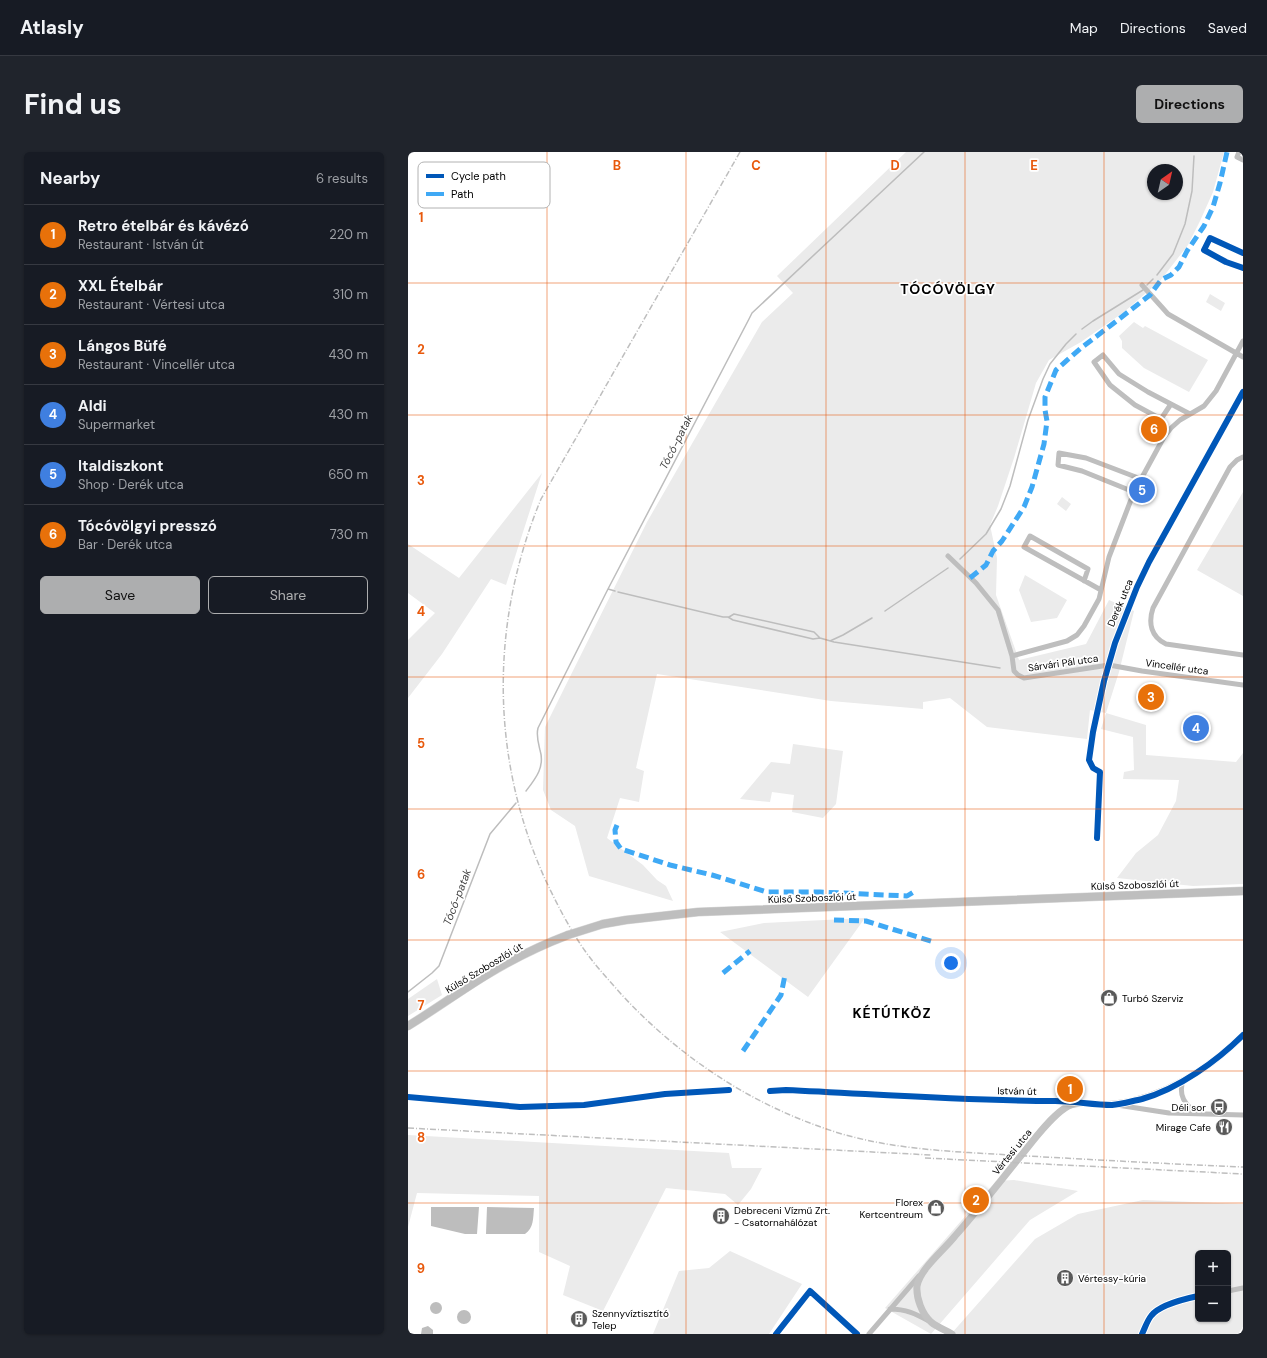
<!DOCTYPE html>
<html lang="en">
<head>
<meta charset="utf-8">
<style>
	:root { --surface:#171b24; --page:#20242c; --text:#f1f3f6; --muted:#9ea1a6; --line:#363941; --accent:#adaeaf }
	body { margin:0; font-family:"DM Sans",sans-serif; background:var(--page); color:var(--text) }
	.controls { position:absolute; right:12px; bottom:12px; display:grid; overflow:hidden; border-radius:6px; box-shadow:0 1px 3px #0004 }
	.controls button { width:36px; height:36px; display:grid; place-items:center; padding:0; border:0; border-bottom:1px solid var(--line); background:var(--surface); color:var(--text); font:20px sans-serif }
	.compass { position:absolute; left:739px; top:12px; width:36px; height:36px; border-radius:50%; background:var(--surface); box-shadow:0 1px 3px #0004; rotate:34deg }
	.you { position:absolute; left:543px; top:811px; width:14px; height:14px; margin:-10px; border:3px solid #fff; border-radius:50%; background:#1a73e8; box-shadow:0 0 0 6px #1a73e833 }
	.badge { display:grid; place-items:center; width:26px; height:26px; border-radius:50%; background:var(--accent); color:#fff; font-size:13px; font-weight:700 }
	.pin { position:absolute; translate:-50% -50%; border:2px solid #fff; box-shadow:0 1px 4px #0006 }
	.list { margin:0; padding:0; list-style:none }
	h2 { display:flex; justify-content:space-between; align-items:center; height:52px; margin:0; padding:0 16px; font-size:17px }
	h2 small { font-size:13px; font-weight:400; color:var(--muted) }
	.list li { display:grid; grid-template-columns:26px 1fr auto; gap:12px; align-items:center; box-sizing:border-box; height:60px; padding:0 16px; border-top:1px solid var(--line) }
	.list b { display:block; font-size:15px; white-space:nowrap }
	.list p { margin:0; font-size:13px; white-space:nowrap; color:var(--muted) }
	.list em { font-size:13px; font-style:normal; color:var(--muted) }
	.actions { display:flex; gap:8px; padding:12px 16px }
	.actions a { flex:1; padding:9px 0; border:1px solid var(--accent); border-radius:6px; text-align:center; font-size:14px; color:var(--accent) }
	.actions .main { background:var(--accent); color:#111 }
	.map { position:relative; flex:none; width:835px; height:1182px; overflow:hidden; border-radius:6px }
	header { display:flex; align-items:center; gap:24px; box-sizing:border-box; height:56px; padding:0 20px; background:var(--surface); border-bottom:1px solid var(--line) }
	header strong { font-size:19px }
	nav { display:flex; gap:22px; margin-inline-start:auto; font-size:14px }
	.intro { display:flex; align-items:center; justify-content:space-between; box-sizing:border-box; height:96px; padding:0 24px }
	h1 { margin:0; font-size:28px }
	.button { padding:10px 18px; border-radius:6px; background:var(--accent); color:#111; font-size:14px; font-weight:700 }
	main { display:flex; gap:24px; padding:0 24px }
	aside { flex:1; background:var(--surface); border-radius:6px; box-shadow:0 1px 3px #0004 }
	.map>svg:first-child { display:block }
	.green { fill:#ebebeb; fill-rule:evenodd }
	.water { fill:#bdbdbd }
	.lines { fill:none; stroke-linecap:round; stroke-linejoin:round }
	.stream { stroke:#bdbdbd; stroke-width:1.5 }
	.primary-casing { stroke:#dbdbdb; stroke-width:9 }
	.street { stroke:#bebebe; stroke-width:5 }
	.secondary { stroke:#c2c2c2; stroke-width:7 }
	.primary { stroke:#bebebe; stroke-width:8 }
	.rail { stroke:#bebebe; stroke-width:1.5; stroke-dasharray:6 2 1 2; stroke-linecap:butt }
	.primary-bridge-casing { stroke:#dbdbdb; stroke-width:9; stroke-linecap:butt }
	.primary-bridge { stroke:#bebebe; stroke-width:8 }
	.quiet { stroke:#3fa9f5; stroke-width:5; stroke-dasharray:10 5; stroke-linecap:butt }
	.cycleway-casing { stroke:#fff; stroke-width:8 }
	.cycleway { stroke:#0057b8; stroke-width:6 }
	.grid { fill:none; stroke:#e8590c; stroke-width:1; stroke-opacity:0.55 }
	.labels { text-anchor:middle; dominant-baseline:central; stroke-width:3.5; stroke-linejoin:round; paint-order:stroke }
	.street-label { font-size:10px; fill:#000; stroke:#fff }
	.poi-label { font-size:10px; fill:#000; stroke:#fff; text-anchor:start }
	.water-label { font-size:11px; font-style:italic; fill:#424242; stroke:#fff }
	.district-label { font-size:14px; font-weight:bold; letter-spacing:1px; fill:#000; stroke:#fff }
	.key { fill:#fff; stroke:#b2b2b2; stroke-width:1 }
	.key-label { font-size:11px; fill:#000 }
	.grid-label { font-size:13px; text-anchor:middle; font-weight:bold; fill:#e8590c; stroke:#fff; stroke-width:3.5; stroke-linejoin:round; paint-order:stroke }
</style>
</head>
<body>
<header>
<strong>Atlasly</strong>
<nav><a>Map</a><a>Directions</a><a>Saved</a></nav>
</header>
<div class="intro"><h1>Find us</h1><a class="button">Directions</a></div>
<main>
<aside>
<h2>Nearby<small>6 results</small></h2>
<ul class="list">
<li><span class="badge" style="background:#e8710a">1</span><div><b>Retro ételbár és kávézó</b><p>Restaurant · István út</p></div><em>220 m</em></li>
<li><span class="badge" style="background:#e8710a">2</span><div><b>XXL Ételbár</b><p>Restaurant · Vértesi utca</p></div><em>310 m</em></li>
<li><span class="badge" style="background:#e8710a">3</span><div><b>Lángos Büfé</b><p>Restaurant · Vincellér utca</p></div><em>430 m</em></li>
<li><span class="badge" style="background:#3f7fe0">4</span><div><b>Aldi</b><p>Supermarket</p></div><em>430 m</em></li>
<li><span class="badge" style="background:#3f7fe0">5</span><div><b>Italdiszkont</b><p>Shop · Derék utca</p></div><em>650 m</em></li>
<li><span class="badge" style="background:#e8710a">6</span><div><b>Tócóvölgyi presszó</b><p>Bar · Derék utca</p></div><em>730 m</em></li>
</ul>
<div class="actions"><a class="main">Save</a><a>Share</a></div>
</aside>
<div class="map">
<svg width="835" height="1182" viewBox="0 0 835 1182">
	<rect width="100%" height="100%" fill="#fff"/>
	<path class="green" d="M498 0H816L805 40 792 69 780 93 752 129 716 160 673 190 641 208 628 231 606 306 590 354 582 373 589 406 588 443 611 508 678 492 701 448 726 459 711 520 698 561 738 573V603L828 610 835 601V732L785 734 709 726 728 701 750 683 768 649 771 628 715 627 716 620 726 618 725 585 693 577 698 561 682 558 679 587 579 575 542 546 515 550V557L423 549 249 522 228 616 236 619 231 650 212 646 199 686 235 713 249 728 258 734 265 749 181 724 167 674 143 658 135 638 137 575 239 370 354 170 385 141 369 124ZM745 18H769V42H745Z
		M802 142 817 151 813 159 798 150Z
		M726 170 735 176 737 174 800 208 781 240 736 216 714 196V189L711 184Z
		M134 321 98 433 83 427 34 502 0 546V488L27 461 0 441V392L51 426Z
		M835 340V444L789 418Z
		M654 345 663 352 658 359 649 352Z
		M617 423 659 448 649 466 623 470 611 438Z
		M385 592 435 599 428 652 415 666 384 660 386 643 364 640 362 650 332 647 363 610 382 612Z
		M457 766 400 845 312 780 356 771Z
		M29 827 34 843 0 864V847Z
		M0 983 321 1001 324 1016H354L343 1037 330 1053 317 1042 258 1036 195 1159 155 1143 162 1114 131 1100V1044L9 1041 0 1075Z
		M606 1028 670 1039 622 1068 523 1182 477 1156 588 1029Z
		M735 1048 835 1052V1175L830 1182H543L627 1087 670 1062ZM790 1101H820V1167H790Z
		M322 1099 394 1132 361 1182H245L271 1119 301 1116Z"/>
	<path class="water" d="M23 1055H71L69 1082H57L23 1074Z
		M79 1055 126 1056C125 1066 126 1076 117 1082H78Z
		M22 1156a6 6 0 1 1 12 0a6 6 0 1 1-12 0Z
		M49 1165a7 7 0 1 1 14 0a7 7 0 1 1-14 0Z
		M20 1174 25 1178V1182H13L14 1176Z"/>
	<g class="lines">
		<path class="stream" d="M749 123 765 102 777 72 784 39 786 4
			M739 133 745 127
			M674 177 685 169 735 138
			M552 407 578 382 593 357 602 334 620 268 635 227 642 212 658 192 668 182
			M200 437 207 439
			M210 440 315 465H320L325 468 405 487 412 486 426 490 592 516
			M477 459 540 416
			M321 465 326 462 406 480 412 486
			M422 489 435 483 464 466
			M118 639C128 626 137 615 132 598 130 590 128 584 130 576L200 437 341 167 344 161 516 0
			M0 840 24 821 31 814 82 682 108 651"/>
		<g class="primary-casing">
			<path id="primary" d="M195 772 218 768 290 760 835 739
				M0 874C26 858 51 840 77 824 103 808 131 794 160 783"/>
		</g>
		<path class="street" d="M831 0 829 5 835 8
			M835 101 802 86 796 98 818 110 835 116
			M734 133 760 162 835 205
			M763 252 753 267 727 253 702 233 686 210 695 203 711 222 740 240 782 262
			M835 305 829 308 822 315 745 456C740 471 743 485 758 492L835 503
			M726 340 674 319 650 313 651 301 678 306 733 327
			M540 404 568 431 590 458 604 504 606 519 610 523 616 526 701 513 734 519 835 533
			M676 429 680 417 622 384 616 395 693 438
			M604 504 659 489 669 483 676 474 691 447 701 405 726 340 756 285 763 276 772 268 796 254 808 239 835 189
			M689 686 692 620 685 616 681 608 685 580 696 529 707 491 729 435 741 410 835 240
			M775 928C770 944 777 952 788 961
			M362 939 378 938 597 949H654L666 951
			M0 945 112 955 176 953 257 942 321 938
			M709 953 761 961 835 963
			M820 1139 835 1136
			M482 1157C498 1157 508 1162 521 1169
			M368 1182 402 1139 449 1182
			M461 1182 511 1124
			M734 1182C737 1176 739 1169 743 1164 751 1153 776 1147 790 1144"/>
		<path class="secondary" d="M544 1182C537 1178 529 1175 523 1170 514 1162 508 1146 509 1134 512 1117 536 1098 547 1084 571 1057 593 1028 616 1000 627 986 642 966 657 956 672 946 691 955 707 952 756 946 801 917 835 883"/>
		<use href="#primary" class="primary"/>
		<path class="rail" d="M332 0 133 347C82 470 82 605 137 727 147 748 158 770 171 790 183 809 198 825 213 842 273 907 348 956 434 982 493 999 557 1000 619 1004 691 1008 763 1012 835 1015
			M0 976 523 1003
			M517 1006 835 1022"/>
		<g class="primary-bridge-casing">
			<path id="primary-bridge" d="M160 783 195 772"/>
		</g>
		<use href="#primary-bridge" class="primary-bridge"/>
		<path class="quiet" d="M562 426 578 413 585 399 594 389 616 355 624 335 636 292 639 269 637 258V245L648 218 673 196 702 174 742 143 753 128 763 123 771 115 779 99 796 74 805 55 812 31 819 0
			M209 673 207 678 208 690 213 697 262 713 304 723 359 740H412L499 744 507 739
			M426 768 458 769 526 790
			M315 821 342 799
			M335 899 373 843 377 823"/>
		<g class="cycleway-casing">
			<path id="cycleway" d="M835 101 802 86 796 98 818 110 835 116
				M689 686 692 620 685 616 681 608 685 580 696 529 707 491 729 435 741 410 835 240
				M362 939 378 938C467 942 557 949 647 949 666 949 685 953 704 953 714 952 724 949 734 947 770 937 809 909 835 883
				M0 945 112 955 176 953 257 942 321 938
				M368 1182 402 1139 449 1182
				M734 1182C737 1176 739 1169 743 1164 751 1153 776 1147 790 1144"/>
		</g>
		<use href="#cycleway" class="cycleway"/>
	</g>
	<path class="grid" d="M139 0V1182M278 0V1182M418 0V1182M557 0V1182M696 0V1182M0 131H835M0 263H835M0 394H835M0 525H835M0 657H835M0 788H835M0 919H835M0 1051H835"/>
	<defs>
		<g id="shop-disc" transform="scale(0.9)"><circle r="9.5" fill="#595959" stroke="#fff"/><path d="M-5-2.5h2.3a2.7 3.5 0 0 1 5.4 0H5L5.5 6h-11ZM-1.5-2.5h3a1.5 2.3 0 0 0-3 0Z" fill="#fff"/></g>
		<g id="bus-disc" transform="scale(0.9)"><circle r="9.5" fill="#595959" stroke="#fff"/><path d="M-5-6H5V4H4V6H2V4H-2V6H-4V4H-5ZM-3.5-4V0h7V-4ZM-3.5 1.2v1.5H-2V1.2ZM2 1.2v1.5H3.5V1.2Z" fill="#fff"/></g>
		<g id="restaurant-disc" transform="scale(0.9)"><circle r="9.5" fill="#595959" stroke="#fff"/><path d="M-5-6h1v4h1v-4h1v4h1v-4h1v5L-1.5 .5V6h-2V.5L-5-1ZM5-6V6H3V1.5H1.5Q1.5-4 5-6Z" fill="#fff"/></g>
		<g id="building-disc" transform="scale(0.9)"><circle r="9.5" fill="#595959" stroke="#fff"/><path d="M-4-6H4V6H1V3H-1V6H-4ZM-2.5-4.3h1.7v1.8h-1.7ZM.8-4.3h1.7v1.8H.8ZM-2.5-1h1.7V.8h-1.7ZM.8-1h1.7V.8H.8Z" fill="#fff"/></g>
	</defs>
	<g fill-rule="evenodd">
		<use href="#shop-disc" x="701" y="846"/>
		<use href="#bus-disc" x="811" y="955"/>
		<use href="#restaurant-disc" x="816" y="975"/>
		<use href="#shop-disc" x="528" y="1056"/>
		<use href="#building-disc" x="313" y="1064"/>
		<use href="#building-disc" x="657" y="1126"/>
		<use href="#building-disc" x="171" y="1167"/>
	</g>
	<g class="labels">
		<g class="street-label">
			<text transform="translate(712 451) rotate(-67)">Derék utca</text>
			<text transform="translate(655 511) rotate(-8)">Sárvári Pál utca</text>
			<text transform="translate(769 515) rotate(8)">Vincellér utca</text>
			<text transform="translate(727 733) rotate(-2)">Külső Szoboszlói út</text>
			<text transform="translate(404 746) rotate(-2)">Külső Szoboszlói út</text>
			<text transform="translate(76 816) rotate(-31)">Külső Szoboszlói út</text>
			<text transform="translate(609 939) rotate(1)">István út</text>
			<text transform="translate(604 1000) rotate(-51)">Vértesi utca</text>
		</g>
		<g class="poi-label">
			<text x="714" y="846">Turbó Szerviz</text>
			<text x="798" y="955" text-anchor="end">Déli sor</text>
			<text x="803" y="975" text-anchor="end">Mirage Cafe</text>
			<text x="515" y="1050" text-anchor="end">Florex<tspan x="515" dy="12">Kertcentreum</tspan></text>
			<text x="326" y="1058">Debreceni Vízmű Zrt.<tspan x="326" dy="12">- Csatornahálózat</tspan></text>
			<text x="670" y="1126">Vértessy-kúria</text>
			<text x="184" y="1161">Szennyvíztisztító<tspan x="184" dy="12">Telep</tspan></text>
		</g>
		<g class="water-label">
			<text transform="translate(268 290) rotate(-63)">Tócó-patak</text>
			<text transform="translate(49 745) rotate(-69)">Tócó-patak</text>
		</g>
		<g class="district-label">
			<text x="540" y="137">TÓCÓVÖLGY</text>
			<text x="484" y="861">KÉTÚTKÖZ</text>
		</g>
	</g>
	<rect x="10" y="10" width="132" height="46" rx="6" class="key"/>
	<rect x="18" y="22" width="18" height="4" fill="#0057b8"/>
	<rect x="18" y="40" width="18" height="4" fill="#3fa9f5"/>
	<g class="key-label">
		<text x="43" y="28">Cycle path</text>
		<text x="43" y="46">Path</text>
	</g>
	<g class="grid-label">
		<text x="209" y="18">B</text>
		<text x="348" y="18">C</text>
		<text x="487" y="18">D</text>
		<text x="626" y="18">E</text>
		<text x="13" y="70">1</text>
		<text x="13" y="202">2</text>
		<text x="13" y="333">3</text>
		<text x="13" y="464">4</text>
		<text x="13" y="596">5</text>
		<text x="13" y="727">6</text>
		<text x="13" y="858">7</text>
		<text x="13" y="990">8</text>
		<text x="13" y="1121">9</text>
	</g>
</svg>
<div class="controls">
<button>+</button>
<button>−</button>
</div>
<svg class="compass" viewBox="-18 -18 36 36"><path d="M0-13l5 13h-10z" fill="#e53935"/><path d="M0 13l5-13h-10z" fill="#9ea1a6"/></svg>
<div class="you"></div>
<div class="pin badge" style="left:662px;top:937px;background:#e8710a">1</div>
<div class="pin badge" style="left:568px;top:1048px;background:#e8710a">2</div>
<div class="pin badge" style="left:743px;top:545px;background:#e8710a">3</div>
<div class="pin badge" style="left:788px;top:576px;background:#3f7fe0">4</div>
<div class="pin badge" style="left:734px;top:338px;background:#3f7fe0">5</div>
<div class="pin badge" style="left:746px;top:277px;background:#e8710a">6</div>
</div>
</main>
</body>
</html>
